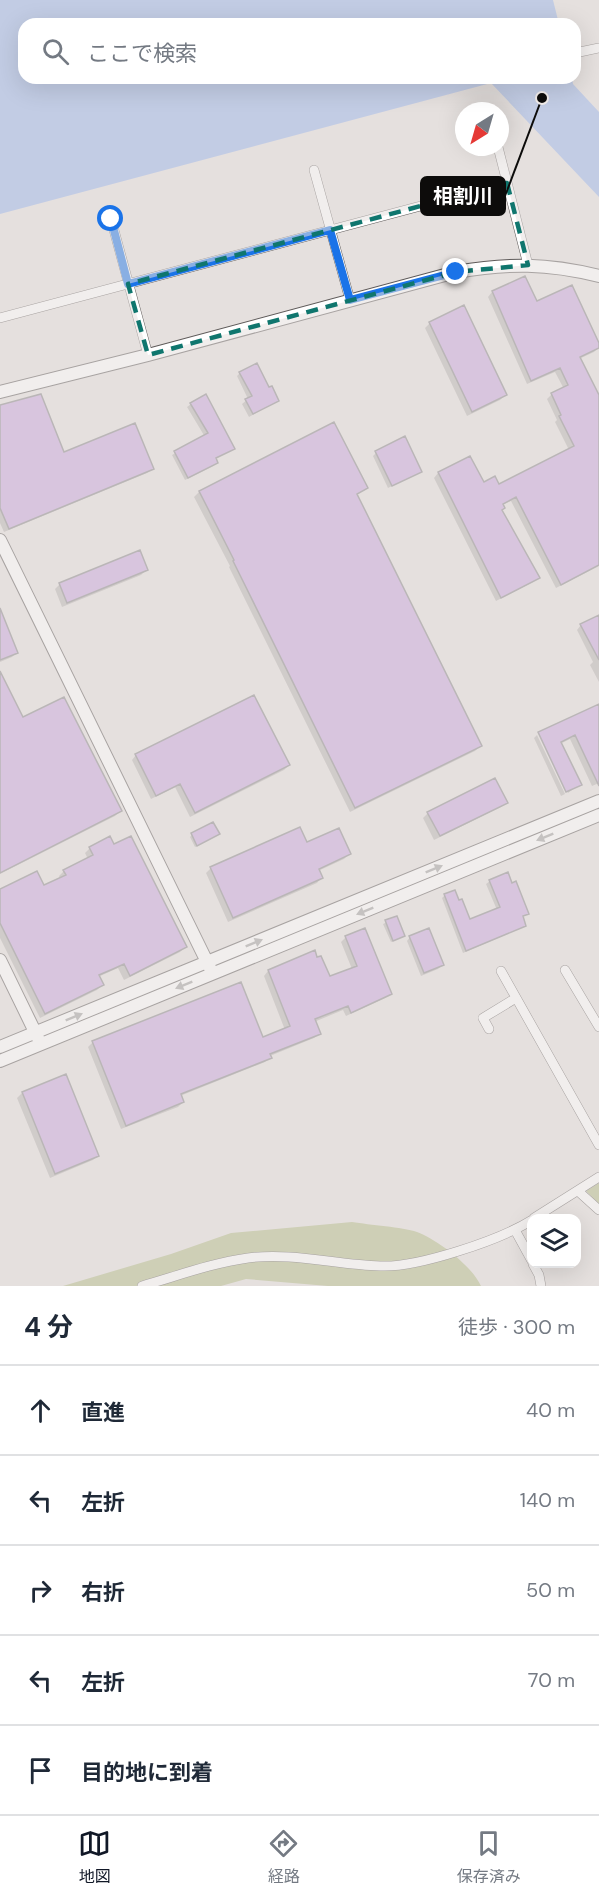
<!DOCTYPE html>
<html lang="ja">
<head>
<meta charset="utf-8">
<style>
	:root { --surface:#fff; --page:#f6f6f7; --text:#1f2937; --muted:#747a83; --line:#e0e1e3; --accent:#111827 }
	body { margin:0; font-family:"DM Sans","Noto Sans JP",sans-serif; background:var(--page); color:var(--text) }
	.controls { position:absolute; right:18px; bottom:18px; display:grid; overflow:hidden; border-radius:12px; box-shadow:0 6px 24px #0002 }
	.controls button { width:54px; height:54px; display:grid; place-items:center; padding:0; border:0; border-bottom:2px solid var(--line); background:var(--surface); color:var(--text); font:30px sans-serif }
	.compass { position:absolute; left:455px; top:102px; width:54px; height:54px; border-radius:50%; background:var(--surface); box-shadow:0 6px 24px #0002; rotate:217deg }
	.stop { position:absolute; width:18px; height:18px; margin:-14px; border:4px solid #1a73e8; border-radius:50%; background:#fff }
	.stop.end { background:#1a73e8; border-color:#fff; box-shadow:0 2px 6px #0008 }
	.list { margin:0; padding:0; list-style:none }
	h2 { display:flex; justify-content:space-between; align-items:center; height:78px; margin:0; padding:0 24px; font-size:26px }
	h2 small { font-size:20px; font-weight:400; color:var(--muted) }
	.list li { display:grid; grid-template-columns:39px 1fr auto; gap:18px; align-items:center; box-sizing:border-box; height:90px; padding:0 24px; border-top:2px solid var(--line) }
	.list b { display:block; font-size:22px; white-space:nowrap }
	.list em { font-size:20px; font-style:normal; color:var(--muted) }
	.icon { flex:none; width:33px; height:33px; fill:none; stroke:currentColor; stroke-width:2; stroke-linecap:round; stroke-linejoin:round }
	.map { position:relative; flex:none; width:599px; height:1286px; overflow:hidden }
	.search { position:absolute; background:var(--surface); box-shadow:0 6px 24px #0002; left:18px; right:18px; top:18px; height:66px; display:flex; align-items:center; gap:15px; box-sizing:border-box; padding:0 21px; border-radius:18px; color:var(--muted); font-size:22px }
	.sheet { height:528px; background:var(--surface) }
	nav { display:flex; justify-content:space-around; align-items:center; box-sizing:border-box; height:84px; border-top:2px solid var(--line); background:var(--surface); font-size:16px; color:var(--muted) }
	nav a { display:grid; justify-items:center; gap:3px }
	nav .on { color:var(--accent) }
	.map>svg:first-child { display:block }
	.green { fill:#b1ba86 }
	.water { fill:#98b4ec }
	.shadow { fill:#0003 }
	.building { fill:#c7a5dd; stroke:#868488; stroke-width:1.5 }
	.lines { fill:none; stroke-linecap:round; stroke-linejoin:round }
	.minor-casing { stroke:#5e5a59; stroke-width:10 }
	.tertiary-casing { stroke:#5e5a59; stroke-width:14 }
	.minor { stroke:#fff; stroke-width:9 }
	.tertiary { stroke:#fff; stroke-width:12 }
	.oneway { fill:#9e9e9d }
	.route { stroke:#1a73e8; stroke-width:8 }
	.marked { fill:none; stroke:#0f766e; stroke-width:4.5; stroke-dasharray:12 8; stroke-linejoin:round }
	.leader { fill:none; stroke:#0d0c0b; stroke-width:2 }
	.callout-dot { fill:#0d0c0b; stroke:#f2edeb; stroke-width:2 }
	.callout { fill:#0d0c0b; stroke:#0d0c0b; stroke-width:2 }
	.callout-label { font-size:20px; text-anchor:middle; font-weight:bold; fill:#fff }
</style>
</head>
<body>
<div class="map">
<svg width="599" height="1286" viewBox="0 0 599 1286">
	<rect width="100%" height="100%" fill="#e5e0de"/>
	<path class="green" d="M599 1183V1204L586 1191Z
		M352 1222C370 1225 402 1227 417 1232 438 1240 472 1266 481 1286H328L246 1279 221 1286H63L171 1254 231 1233Z"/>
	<path class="water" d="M0 0H553L559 24H24V78H572L573 84 599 112V197L491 83 0 214Z"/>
	<path class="shadow" d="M525 278 536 303 599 347 594 352 579 359 599 395V566L556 588 511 501 502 505 500 511 538 577 533 582 496 601 434 478 438 473 469 458 483 484 499 486 569 450 555 422 557 420 547 399 552 394 564 389 555 372 527 384 488 297 492 292Z
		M430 323 505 395 500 400 467 416 425 328Z
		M240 373 268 389 277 401 249 417 242 404 248 399 237 376Z
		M191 404 233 449 215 459 217 462 213 466 185 480 172 455 205 437 187 407Z
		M0 407 64 454 152 468 147 473 4 532 0 523Z
		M334 424 367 488 356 495 480 746 475 751 350 812 229 567 230 566 194 497 199 492Z
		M376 453 420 472 388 488 373 456Z
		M146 570 141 575 62 607 55 589 60 584Z
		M0 612 17 652 12 657 0 662Z
		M599 616V682L590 665 593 662 577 630 581 625Z
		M0 674 23 719 120 811 115 816 0 874Z
		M599 705V783L592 786 570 739 560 744 580 784 568 793 540 733Z
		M537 735 565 794 561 796 534 738Z
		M136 755 289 765 284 770 190 817 175 787 151 799 132 760Z
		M506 802 501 807 434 840 423 818 428 813Z
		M192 835 216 836 195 847 190 837Z
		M306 844 349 854 344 859 318 871 321 878 317 883 228 922 206 873 211 868Z
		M113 846 185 947 180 952 124 980 118 968 98 977 102 985 97 990 40 1018 0 938V891L43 887 60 879 59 876 64 871 88 859 85 853 90 848Z
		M490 881 527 913 521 917 525 925 521 928 463 953 442 898 445 895 469 920 497 910 486 884Z
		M396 918 403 936 391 942 383 924Z
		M346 937 390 993 385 998 346 1016 343 1010 314 1022 319 1034 314 1038 270 1056 265 1062 180 1096 183 1102 178 1107 121 1129 88 1047 93 1042 262 1039 285 1030 264 976 268 971 314 952 329 978 352 969 341 942Z
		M410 937 442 965 438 969 421 976 407 941Z
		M22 1093 98 1155 93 1160 50 1178 17 1098Z"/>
	<path class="building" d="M525 276 537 301 572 285 599 343V348L580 357 599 395V565L561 585 516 497 503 504 505 508 502 510 540 578 501 598 438 472 470 456 484 482 495 476 499 484 574 446 559 416 561 415 551 393 568 385 560 368 531 381 492 291Z
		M464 305 507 395 472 412 429 322Z
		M257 363 269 387 272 386 279 401 253 414 245 399 252 396 239 372Z
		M41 394 64 452 135 423 154 469 9 529 0 508V405Z
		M206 394 235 449 216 458 218 463 188 478 174 451 208 433 190 403Z
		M334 422 368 488 357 494 482 746 355 808 233 561 234 560 199 491Z
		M405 436 422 472 392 486 375 451Z
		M140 550 148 570 67 603 59 583Z
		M0 608 18 653 0 660Z
		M599 615V660L580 624Z
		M0 671 23 717 64 697 122 811 0 873Z
		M254 695 290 765 195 813 180 784 156 796 135 754Z
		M599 704V786L575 735 561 742 582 785 566 792 538 732Z
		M495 778 508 803 440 836 427 812Z
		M213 822 220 834 197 846 191 833Z
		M300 827 307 842 339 828 351 854 319 869 323 878 233 918 210 867Z
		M110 836 114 844 131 836 187 947 130 976 124 964 113 969 99 975 104 985 45 1014 0 923V889L37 871 44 885 66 875 63 870 93 855 89 847Z
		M508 872 512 883 516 881 529 914 523 916 526 926 466 951 444 894 455 890 459 900 462 899 470 919 500 907 489 880Z
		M397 916 405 936 393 941 385 920Z
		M365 928 392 994 351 1013 348 1006 315 1019 321 1034 270 1054 272 1058 181 1094 184 1102 126 1126 92 1041 241 982 263 1037 290 1026 268 970 315 950 317 957 321 956 330 976 357 966 345 936Z
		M429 928 444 965 424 973 409 936Z
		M66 1074 99 1156 55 1174 22 1092Z"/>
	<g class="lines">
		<g class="minor-casing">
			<path id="minor" d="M575 53 599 48
				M498 147 528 265
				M314 170 350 300
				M111 219 148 355
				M0 318 507 183
				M565 970 599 1027
				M501 971 599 1145
				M489 1029 483 1018 516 998
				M578 1191 599 1210
				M534 1218 599 1177
				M515 1230 532 1261
				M533 1264 539 1275 541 1286
				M142 1286C177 1276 212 1263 248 1258 292 1252 337 1265 380 1266 417 1268 500 1240 532 1220"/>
		</g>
		<g class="tertiary-casing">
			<path id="tertiary" d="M0 392 148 355 456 272C509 263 547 263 599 276
				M0 540 211 970
				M0 960 38 1038
				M0 1047 599 801
				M0 1061 599 815"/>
		</g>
		<use href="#minor" class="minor"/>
		<use href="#tertiary" class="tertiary"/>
	</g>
	<defs><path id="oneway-solid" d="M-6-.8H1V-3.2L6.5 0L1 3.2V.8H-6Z" transform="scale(1.5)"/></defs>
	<g class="oneway">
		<use href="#oneway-solid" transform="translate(545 837) rotate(158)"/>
		<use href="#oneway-solid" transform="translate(434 869) rotate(-22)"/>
		<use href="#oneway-solid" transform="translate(365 911) rotate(158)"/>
		<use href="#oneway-solid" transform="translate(254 943) rotate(-22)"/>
		<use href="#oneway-solid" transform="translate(184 985) rotate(158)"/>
		<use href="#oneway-solid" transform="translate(74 1017) rotate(-22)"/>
	</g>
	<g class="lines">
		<path class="route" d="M111 219 128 284 330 230 350 300 456 272"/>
	</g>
	<path d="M0 0H599V1286H0ZM507 183 528 265 456 272 148 355 128 284Z" fill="#e5e0de" fill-opacity=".55" fill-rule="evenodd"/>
	<path class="marked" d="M507 183 528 265 456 272 148 355 128 284Z"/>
	<path class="leader" d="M542 98L505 196"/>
	<circle class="callout-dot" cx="542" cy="98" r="6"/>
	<rect class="callout" x="421" y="177" width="84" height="38" rx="6"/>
	<g class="callout-label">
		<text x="463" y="203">相割川</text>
	</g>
</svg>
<div class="controls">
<button><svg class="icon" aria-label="layers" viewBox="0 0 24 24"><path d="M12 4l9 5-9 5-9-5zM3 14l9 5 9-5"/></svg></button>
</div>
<svg class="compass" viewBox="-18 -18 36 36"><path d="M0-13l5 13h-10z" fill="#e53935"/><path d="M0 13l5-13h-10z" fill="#747a83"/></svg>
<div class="stop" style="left:111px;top:219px"></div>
<div class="stop end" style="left:456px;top:272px"></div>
<div class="search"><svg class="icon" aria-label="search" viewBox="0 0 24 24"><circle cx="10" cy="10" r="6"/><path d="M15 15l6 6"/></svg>ここで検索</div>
</div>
<section class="sheet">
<h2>4 分<small>徒歩 · 300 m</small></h2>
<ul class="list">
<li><svg class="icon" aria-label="ahead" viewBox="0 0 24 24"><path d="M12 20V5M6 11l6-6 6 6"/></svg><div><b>直進</b></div><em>40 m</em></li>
<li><svg class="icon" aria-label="left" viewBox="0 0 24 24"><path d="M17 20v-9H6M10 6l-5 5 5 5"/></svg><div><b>左折</b></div><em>140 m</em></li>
<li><svg class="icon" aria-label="right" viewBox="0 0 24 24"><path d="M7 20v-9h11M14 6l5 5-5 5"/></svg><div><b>右折</b></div><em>50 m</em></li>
<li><svg class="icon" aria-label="left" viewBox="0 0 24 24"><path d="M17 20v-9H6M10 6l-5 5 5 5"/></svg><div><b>左折</b></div><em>70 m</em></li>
<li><svg class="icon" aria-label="arrive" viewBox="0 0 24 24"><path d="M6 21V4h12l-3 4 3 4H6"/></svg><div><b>目的地に到着</b></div></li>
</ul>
</section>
<nav>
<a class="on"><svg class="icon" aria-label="map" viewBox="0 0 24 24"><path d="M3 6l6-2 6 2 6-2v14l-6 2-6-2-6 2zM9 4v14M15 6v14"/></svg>地図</a>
<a><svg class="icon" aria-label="directions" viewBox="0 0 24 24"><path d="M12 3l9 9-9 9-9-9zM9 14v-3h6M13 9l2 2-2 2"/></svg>経路</a>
<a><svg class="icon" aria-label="saved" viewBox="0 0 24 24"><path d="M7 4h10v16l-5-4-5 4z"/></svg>保存済み</a>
</nav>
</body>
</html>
